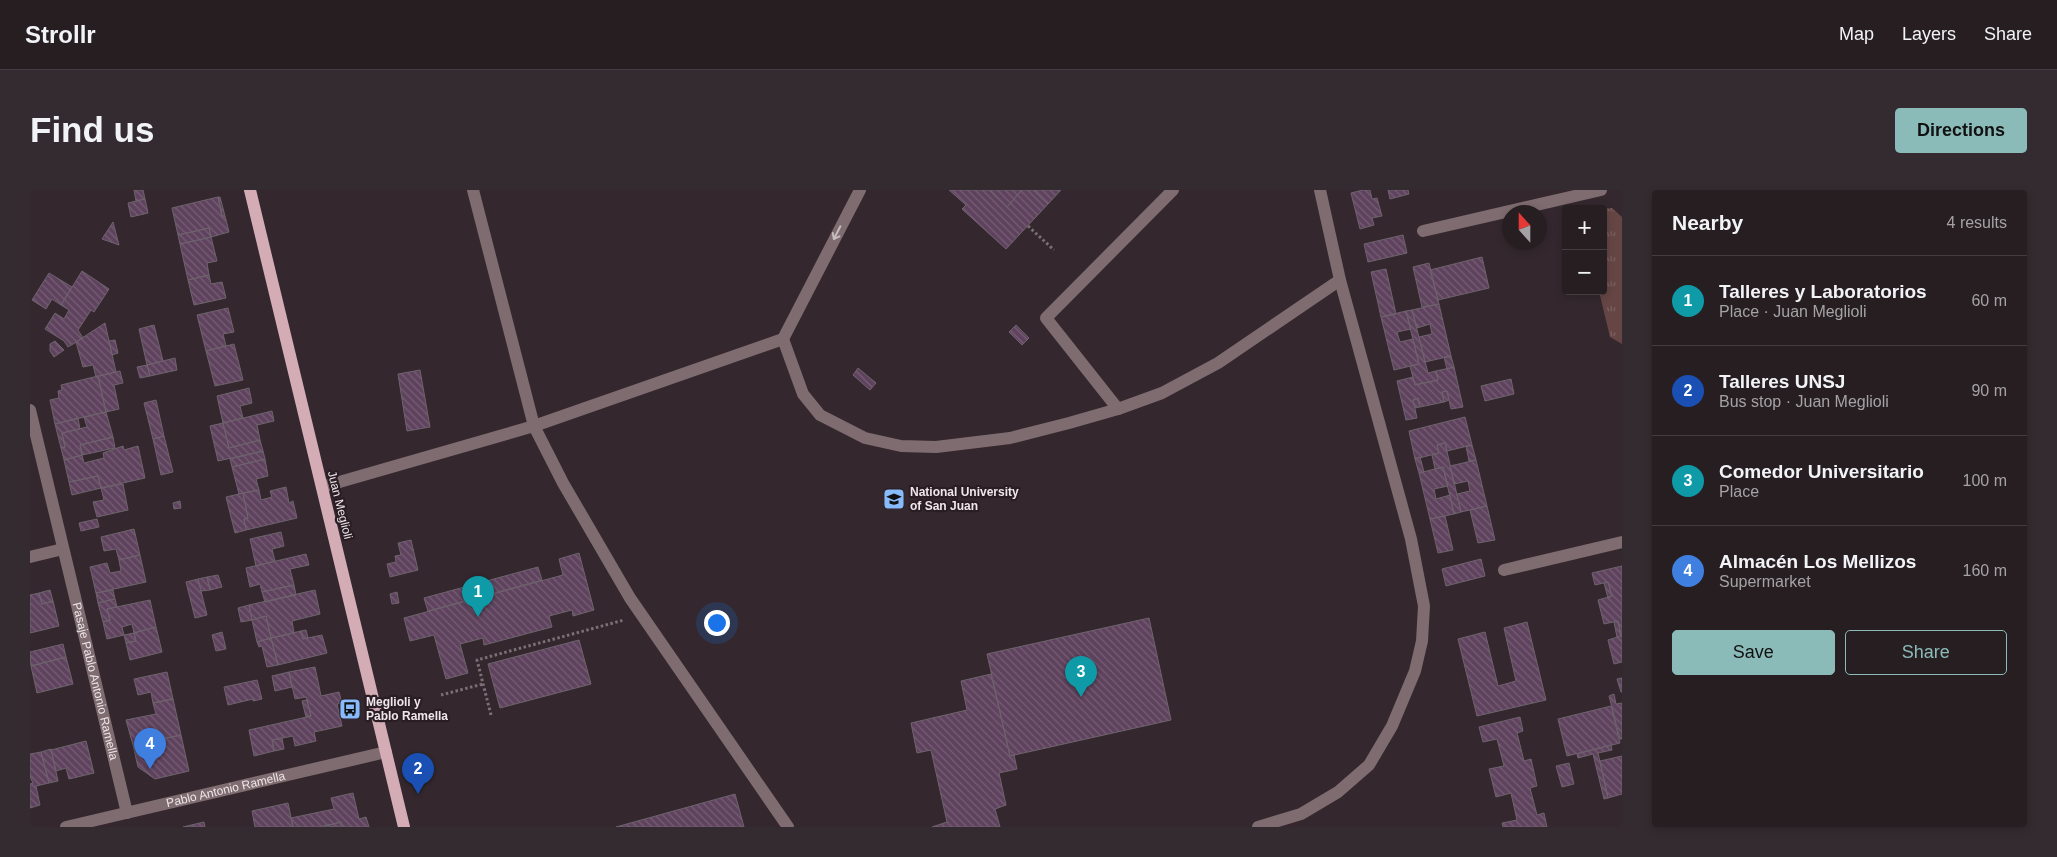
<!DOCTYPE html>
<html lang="en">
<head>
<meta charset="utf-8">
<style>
	:root { --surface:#271e22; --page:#332b2f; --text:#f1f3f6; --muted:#a4a2a5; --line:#433c40; --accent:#8bbbb9 }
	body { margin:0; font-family:Arial,sans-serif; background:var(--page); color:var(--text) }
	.controls { position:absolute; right:15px; top:15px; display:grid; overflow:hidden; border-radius:5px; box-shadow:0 2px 8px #0003 }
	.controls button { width:45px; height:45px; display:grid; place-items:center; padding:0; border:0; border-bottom:1px solid var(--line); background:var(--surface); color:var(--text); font:25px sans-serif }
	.compass { position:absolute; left:1472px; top:15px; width:45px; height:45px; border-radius:50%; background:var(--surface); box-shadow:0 2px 8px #0003; rotate:339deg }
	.you { position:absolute; left:686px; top:432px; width:18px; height:18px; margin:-12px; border:4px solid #fff; border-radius:50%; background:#1a73e8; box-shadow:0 0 0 8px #1a73e833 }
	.badge { display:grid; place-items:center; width:32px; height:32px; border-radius:50%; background:var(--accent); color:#fff; font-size:16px; font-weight:700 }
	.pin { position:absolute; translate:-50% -41px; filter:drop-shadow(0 1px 2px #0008) }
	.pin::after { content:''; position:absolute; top:26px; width:18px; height:15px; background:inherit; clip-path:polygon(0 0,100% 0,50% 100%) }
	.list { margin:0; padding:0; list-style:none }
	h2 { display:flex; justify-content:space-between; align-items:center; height:65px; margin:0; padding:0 20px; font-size:21px }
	h2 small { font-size:16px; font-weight:400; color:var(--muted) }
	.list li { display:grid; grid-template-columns:32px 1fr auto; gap:15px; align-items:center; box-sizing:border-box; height:90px; padding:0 20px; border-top:1px solid var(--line) }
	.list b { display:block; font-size:19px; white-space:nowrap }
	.list p { margin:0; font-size:16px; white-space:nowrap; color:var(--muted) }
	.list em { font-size:16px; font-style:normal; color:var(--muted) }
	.actions { display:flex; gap:10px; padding:15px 20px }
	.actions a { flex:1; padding:11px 0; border:1px solid var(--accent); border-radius:5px; text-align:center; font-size:18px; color:var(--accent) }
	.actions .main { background:var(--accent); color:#111 }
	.map { position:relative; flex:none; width:1592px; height:637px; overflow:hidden; border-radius:5px }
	header { display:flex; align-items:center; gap:30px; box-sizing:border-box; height:70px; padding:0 25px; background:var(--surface); border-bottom:1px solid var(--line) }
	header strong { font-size:24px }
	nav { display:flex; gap:28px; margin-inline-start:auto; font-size:18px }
	.intro { display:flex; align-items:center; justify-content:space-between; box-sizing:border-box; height:120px; padding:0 30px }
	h1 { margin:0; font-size:35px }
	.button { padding:12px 22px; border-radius:5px; background:var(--accent); color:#111; font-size:18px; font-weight:700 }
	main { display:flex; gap:30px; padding:0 30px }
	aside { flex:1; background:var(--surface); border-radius:5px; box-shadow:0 2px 8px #0003 }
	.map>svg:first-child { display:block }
	.grass { fill:url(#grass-tufts) }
	.building { fill:url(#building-back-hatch); stroke:#6e636d }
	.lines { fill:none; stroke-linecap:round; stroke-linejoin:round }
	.path { stroke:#7b7076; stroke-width:3; stroke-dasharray:2.5 2.5; stroke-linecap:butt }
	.minor { stroke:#7f6c70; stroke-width:12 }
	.major { stroke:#d3acb5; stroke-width:12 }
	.oneway { stroke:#c7bbbf }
	.labels { text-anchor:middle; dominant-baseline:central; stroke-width:4.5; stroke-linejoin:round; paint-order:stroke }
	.poi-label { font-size:12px; font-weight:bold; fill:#eee6ea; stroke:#2a1e24; text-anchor:start }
	.street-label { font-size:12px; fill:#eee6ea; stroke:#2a1e24 }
</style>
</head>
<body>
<header>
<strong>Strollr</strong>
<nav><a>Map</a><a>Layers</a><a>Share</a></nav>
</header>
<div class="intro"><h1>Find us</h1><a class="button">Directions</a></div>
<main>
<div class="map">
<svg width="1592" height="637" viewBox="0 0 1592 637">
	<defs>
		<pattern id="grass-tufts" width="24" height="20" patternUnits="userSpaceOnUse" patternTransform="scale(1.25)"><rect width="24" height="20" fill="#654645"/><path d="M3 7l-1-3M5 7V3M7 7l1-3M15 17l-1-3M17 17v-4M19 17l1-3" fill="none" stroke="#7b6160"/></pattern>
		<pattern id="building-back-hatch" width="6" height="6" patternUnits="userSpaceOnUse" patternTransform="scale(1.25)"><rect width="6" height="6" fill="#5f435e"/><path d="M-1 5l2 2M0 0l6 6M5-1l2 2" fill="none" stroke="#765e75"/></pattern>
	</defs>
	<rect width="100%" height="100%" fill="#34282e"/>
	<path class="grass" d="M1582 18 1592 27V154L1580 147 1569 101H1573V19Z"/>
	<path class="building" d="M104 0H113L115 9 106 11Z
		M919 0H959L977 17 992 0H1003L1018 14 976 59 932 19 936 15Z
		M959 0H992L977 17Z
		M1003 0H1031L1018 14Z
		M1333 0H1340L1342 9 1347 8 1352 26 1342 28 1344 35 1330 39 1321 3Z
		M1358 0H1378L1379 4 1360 9Z
		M188 7 192 26H195L199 42 181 47 179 38 148 45 142 18Z
		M188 7H190L195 26H192Z
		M115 9 118 23 101 27 98 13Z
		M83 32 89 55 72 49Z
		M179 38 181 47 150 54 148 45Z
		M1373 45 1377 63 1338 72 1334 54Z
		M181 47 187 71 177 73 179 85 158 90 150 54Z
		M1452 67 1459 98 1408 110 1400 80Z
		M1399 73 1409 114 1392 117 1383 77Z
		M1356 79 1366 124 1351 127 1341 82Z
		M52 81 79 99 64 122 61 120 48 140 53 148 38 157 34 151 15 139 25 123 34 129 39 120 31 115Z
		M19 83 42 97 31 115 22 109 16 119 2 110Z
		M179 85 181 94 192 92 196 108 164 115 158 90Z
		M1409 114 1421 166 1395 172 1389 147 1402 144 1400 134 1387 138 1382 120Z
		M198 118 204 142 193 144 196 156 176 161 167 125Z
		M1382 120 1398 183 1406 181 1408 190 1385 195 1380 176 1389 174 1376 121Z
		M1376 121 1381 139 1367 142 1370 152 1383 149 1389 174 1364 180 1351 127Z
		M75 133 86 182 66 187 63 175 53 177 46 152Z
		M124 135 133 171 117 175 109 139Z
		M986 135 999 148 992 155 979 142Z
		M85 150 88 163 82 165 79 151Z
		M25 151 34 160 24 167 20 161V154Z
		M204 154 213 190 185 196 176 161Z
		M1421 166 1424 177 1417 179 1414 167Z
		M145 168 147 180 120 186 117 175Z
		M117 175 120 186 110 188 107 177Z
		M1424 177 1433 217 1421 219 1417 201 1412 202 1414 212 1390 217 1388 208 1383 210 1387 228 1376 230 1367 191 1383 187 1385 195 1408 190 1406 181Z
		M828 178 846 193 840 200 823 185Z
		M390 180 400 237 377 241 368 184Z
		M90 181 93 193 84 195 89 219 76 222 68 186Z
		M68 186 76 222 25 234 20 210 29 208 28 201 32 200 31 195Z
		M1481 189 1484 204 1455 211 1451 196Z
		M219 198 222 213 210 216 213 228 193 233 187 206Z
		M1417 201 1419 210 1414 212 1412 202Z
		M1388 208 1390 217 1385 218 1383 210Z
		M126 210 134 246 123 249 114 213Z
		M242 221 244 231 227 235 230 250 199 258 193 233Z
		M76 222 83 247 50 255 52 265 34 270 31 258 35 257 32 243 57 237 54 227Z
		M1435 227 1442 255 1417 261 1415 253 1407 255 1409 263 1385 269 1379 241Z
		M48 228 50 239 32 243 35 257 31 258 25 234Z
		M193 233 199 258 230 250 233 261 188 271 180 236Z
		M134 246 143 282 131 285 123 249Z
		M83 247 85 258 52 265 50 255Z
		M1415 253 1431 322 1424 324 1413 277 1405 279 1402 265 1409 263 1407 255Z
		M1442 255 1446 270 1439 271 1436 256Z
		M93 256 94 260 108 256 115 288 71 298 68 286 39 292 34 270 52 265 54 273 74 268 73 263Z
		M233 261 235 269 202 277 200 269Z
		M1390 267 1394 282 1389 283 1385 269Z
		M235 269 238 286 226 289 229 300 209 304 202 277Z
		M1446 270 1457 316 1431 322 1427 304 1440 301 1438 291 1424 294 1420 276Z
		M1413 277 1418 296 1404 299 1406 309 1420 305 1424 324 1400 329 1389 283Z
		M68 286 71 298 42 305 39 292Z
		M93 294 98 320 67 327 63 312 74 310 71 298Z
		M256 297 259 313 263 311 267 328 216 340 214 329 218 328 213 303 229 300 231 310 242 307 240 301Z
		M213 303 218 328 214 329 216 340 205 343 196 307Z
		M150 311 151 318 144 319 143 313Z
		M1457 316 1465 350 1448 353 1440 320Z
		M1415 326 1423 360 1408 363 1400 329Z
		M67 329 69 337 51 341 49 333Z
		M104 339 110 365 89 370 86 359 74 361 71 347Z
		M251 342 254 356 242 359 245 371 226 376 220 349Z
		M381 350 388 380 360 387 357 374 366 372 365 366 371 365 368 353Z
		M549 363 564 420 543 426 542 420 519 426 522 437 454 455 453 448 430 454 438 483 416 489 404 445 380 451 374 428 533 385 529 369Z
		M276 364 279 375 260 379 264 395 232 402 230 394 220 397 216 378Z
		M110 365 116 392 66 403 60 377 77 373 80 383 91 381 89 370Z
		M1451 369 1455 386 1416 396 1412 379Z
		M1592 376V472L1584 474 1578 450 1591 446 1588 431 1574 434 1568 410 1582 406 1578 392 1565 395 1562 383Z
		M508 377 512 390 398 421 394 408Z
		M188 385 192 397 180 400 177 387Z
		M177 387 180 400 171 401 168 389Z
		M168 389 177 425 165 428 156 392Z
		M1578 392 1582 406 1578 408 1574 393Z
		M264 395 266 405 235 412 232 402Z
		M20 400 23 411 12 414 9 403Z
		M83 400 85 409 68 413 66 403Z
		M285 400 290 424 262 431 264 443 241 448 236 426 222 430 219 415Z
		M367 402 369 413 362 414 360 404Z
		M9 403 12 414 23 411 29 436 0 443V405Z
		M85 409 87 417 77 419 80 430 73 432 68 413Z
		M120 410 126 437 104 443 102 434 92 437 94 445 77 449 73 432 80 430 77 419Z
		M219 415 222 430 211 432 208 418Z
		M236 426 241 448 227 452 222 430Z
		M1119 428 1141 530 980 566 957 464Z
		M1588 431 1591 446 1587 447 1584 432Z
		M1497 432 1516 510 1447 526 1428 449 1455 442 1468 496 1486 491 1474 438Z
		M126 437 132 462 100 470 96 453 106 451 104 443Z
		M276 440 278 448 273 449 271 441Z
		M271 441 273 449 292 445 297 463 248 475 241 448Z
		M192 442 196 459 186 461 182 445Z
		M104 443 106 451 96 453 94 445Z
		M241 448 248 475 237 477 232 456 229 457 227 452Z
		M549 450 561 494 470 518 458 474Z
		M33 454 36 467 1 476 0 462Z
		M36 467 43 494 7 503 1 476Z
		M285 477 291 506 309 502 312 513 307 514 312 536 284 542 286 551 265 556 263 546 242 550 244 561 224 566 219 540 281 526 276 507 265 509 259 482Z
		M137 482 143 509 123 513 121 502 108 505 104 489Z
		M259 482 262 497 245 501 242 486Z
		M961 484 980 566 984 565 987 579 969 583 976 615 965 619 970 637H902L917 632 901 560 887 563 881 533 937 520 931 491Z
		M1592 488V502H1591L1587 489Z
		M227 490 232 509 223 511V509L198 515 194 497Z
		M1584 504 1586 514 1592 513V549H1590L1579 506Z
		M143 509 151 545 103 555 96 530 126 524 123 513Z
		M277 510 281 526 276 527 272 511Z
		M1581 516 1590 553 1537 566 1528 529Z
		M1490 527 1493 541 1487 543 1494 571 1501 569 1507 596 1500 598 1507 625 1514 623 1517 637H1473L1472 633 1487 630 1481 603 1466 607 1459 579 1474 576 1467 549 1453 552 1449 537Z
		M151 545 159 581 125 589 108 577 103 555Z
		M252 548 254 559 244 561 242 550Z
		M56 551 64 583 39 589 36 578 26 581 21 560Z
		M1581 555 1582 560 1568 563 1578 608 1574 609 1563 564 1548 568 1547 564Z
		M21 559 28 591 19 593 11 562Z
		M11 562 19 593 6 596 10 615 0 618V594L3 593 0 587V564Z
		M1592 566V604L1578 608 1570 571Z
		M1539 573 1544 594 1532 597 1526 576Z
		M323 603 329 629 336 627 339 637H312L311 632 291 637H263L261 628 304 619 301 608Z
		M705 604 714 637H586Z
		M258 613 263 637H225L222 621Z
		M174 632 175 637H153Z
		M311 632V637L294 636Z"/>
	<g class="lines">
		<path class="path" d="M998 36 1024 60
			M411 505 453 494
			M461 525 447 470 594 430"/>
		<g class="minor">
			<path d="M443 0 504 236 533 293 600 408 758 637"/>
			<path d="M1393 41 1571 0"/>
			<path d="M753 149 773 204 790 225 835 248 871 256 906 257 980 248 1039 233 1088 219 1132 203 1188 173 1310 90"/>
			<path d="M1088 219 1016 128 1143 0"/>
			<path id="s1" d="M0 220 97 623"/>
			<path d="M292 297 504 236 753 149 830 0"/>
			<path d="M0 367 33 359"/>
			<path d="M1474 380 1592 352"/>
			<path id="s2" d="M36 637 356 562"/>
			<path d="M1228 637 1271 624 1308 602 1339 575 1362 536 1385 481 1392 451 1394 416 1381 349 1310 90 1290 0"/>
		</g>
		<path class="major" d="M220 0 374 637"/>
	</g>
	<defs><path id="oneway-shaft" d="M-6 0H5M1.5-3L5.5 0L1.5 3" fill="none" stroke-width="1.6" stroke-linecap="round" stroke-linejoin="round" transform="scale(1.25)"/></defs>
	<use class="oneway" href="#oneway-shaft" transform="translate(807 43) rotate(117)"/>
	<defs>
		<g id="university-square" transform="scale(1.125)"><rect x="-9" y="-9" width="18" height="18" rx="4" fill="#88bbfc" stroke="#2a1e24"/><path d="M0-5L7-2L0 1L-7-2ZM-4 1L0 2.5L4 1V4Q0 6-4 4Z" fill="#111"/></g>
		<g id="bus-square" transform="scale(1.125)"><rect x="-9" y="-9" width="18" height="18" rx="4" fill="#88bbfc" stroke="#2a1e24"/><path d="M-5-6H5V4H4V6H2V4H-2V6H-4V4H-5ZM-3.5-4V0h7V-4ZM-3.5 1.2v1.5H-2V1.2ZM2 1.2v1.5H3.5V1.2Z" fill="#111"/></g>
	</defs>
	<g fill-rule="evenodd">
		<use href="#university-square" x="864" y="309"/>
		<use href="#bus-square" x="320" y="519"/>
	</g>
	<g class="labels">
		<g class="poi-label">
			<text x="880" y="302">National University<tspan x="880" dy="14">of San Juan</tspan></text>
			<text x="336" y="512">Meglioli y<tspan x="336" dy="14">Pablo Ramella</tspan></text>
		</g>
		<g class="street-label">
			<text transform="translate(310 315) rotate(76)">Juan Meglioli</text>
			<text stroke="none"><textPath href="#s1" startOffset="279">Pasaje Pablo Antonio Ramella</textPath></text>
			<text stroke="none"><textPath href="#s2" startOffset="164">Pablo Antonio Ramella</textPath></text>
		</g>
	</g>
</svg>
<div class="controls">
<button>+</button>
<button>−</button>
</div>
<svg class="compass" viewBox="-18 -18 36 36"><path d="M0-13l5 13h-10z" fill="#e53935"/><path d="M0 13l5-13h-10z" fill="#a4a2a5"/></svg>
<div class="you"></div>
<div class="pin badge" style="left:448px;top:427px;background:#0f9aa8">1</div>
<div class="pin badge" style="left:388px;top:604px;background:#1a4fb4">2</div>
<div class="pin badge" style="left:1051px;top:507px;background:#0f9aa8">3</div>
<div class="pin badge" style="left:120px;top:579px;background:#3f7fe0">4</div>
</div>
<aside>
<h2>Nearby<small>4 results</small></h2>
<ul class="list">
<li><span class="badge" style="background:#0f9aa8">1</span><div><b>Talleres y Laboratorios</b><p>Place · Juan Meglioli</p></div><em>60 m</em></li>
<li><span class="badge" style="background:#1a4fb4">2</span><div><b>Talleres UNSJ</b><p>Bus stop · Juan Meglioli</p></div><em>90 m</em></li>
<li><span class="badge" style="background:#0f9aa8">3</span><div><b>Comedor Universitario</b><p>Place</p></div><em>100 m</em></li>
<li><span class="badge" style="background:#3f7fe0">4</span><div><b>Almacén Los Mellizos</b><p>Supermarket</p></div><em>160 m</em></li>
</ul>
<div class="actions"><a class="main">Save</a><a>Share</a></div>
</aside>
</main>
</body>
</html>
